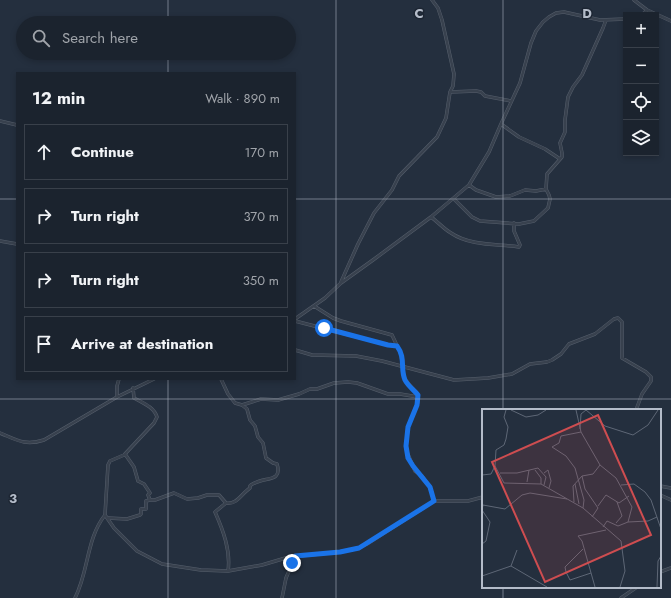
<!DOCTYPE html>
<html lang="en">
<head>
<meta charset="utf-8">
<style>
	:root { --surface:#1b232e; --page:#282f3a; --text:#f1f3f6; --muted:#a0a4aa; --line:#39404a }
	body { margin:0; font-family:Jost,sans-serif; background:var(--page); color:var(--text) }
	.controls { position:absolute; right:12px; top:12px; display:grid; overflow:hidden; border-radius:0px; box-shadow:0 2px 6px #0003 }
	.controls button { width:36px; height:36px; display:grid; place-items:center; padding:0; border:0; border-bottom:1px solid var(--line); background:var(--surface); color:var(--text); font:20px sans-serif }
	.stop { position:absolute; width:12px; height:12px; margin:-9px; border:3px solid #1a73e8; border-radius:50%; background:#fff }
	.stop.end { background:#1a73e8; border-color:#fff; box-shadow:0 1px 4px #0008 }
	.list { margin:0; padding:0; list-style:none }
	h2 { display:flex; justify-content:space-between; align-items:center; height:52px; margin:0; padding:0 16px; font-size:17px }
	h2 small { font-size:13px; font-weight:400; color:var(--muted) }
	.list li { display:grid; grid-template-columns:26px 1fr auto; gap:12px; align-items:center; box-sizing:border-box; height:56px; margin:0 8px 8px; padding:0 8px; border:1px solid var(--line); border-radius:0px }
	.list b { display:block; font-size:15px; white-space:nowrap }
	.list em { font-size:13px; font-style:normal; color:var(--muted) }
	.icon { flex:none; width:22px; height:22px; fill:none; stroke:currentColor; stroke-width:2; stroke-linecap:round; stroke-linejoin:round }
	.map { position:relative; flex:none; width:671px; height:598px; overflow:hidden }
	.search { position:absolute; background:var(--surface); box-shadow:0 2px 6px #0003; left:16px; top:16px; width:280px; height:44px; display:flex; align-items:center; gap:10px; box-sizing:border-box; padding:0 14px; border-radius:22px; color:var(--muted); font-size:15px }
	.panel { position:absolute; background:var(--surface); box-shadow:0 2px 6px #0003; left:16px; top:72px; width:280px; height:308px; border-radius:0px }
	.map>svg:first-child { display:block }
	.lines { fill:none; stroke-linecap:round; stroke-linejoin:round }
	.street-casing { stroke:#565f6c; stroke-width:3.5 }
	.street { stroke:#38414e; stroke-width:2.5 }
	.route { stroke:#1a73e8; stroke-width:5 }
	.grid { fill:none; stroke:#b4bcc9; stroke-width:1; stroke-opacity:0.55 }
	.inset-road { fill:none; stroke:#5e6776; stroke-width:1 }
	.view { fill:#ce4d50; fill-opacity:0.15; stroke:#ce4d50; stroke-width:2 }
	.inset-edge { fill:none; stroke:#b4bcc9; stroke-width:2 }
	.grid-label { font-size:13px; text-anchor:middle; font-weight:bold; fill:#b4bcc9; stroke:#1d2633; stroke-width:3; stroke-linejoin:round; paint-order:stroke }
</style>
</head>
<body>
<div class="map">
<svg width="671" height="598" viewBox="0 0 671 598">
	<rect width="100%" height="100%" fill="#242f3e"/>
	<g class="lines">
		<g class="street-casing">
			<path id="street" d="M634 0 647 10 642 15
				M647 10 671 21
				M450 92 476 91 481 92 485 96 511 101
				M0 121 17 125
				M501 124 519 137 545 149 560 159
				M469 185 476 190 496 197 510 196 525 190 536 191 546 189
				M454 199 472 217 480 221 519 224 534 221 548 208 550 199 549 195 546 189 547 174 562 157V153L560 143 565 132V120L568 97 573 87 582 75 603 28 606 20
				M431 217C438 222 444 229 451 233 470 246 497 244 519 247L520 245 514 231V223
				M0 241 17 244
				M341 282 358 244 374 213 392 190 399 176 437 137 446 118 450 92 453 86 454 74 442 20 438 8 432 0
				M314 306 333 318 341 321 392 335 401 354 404 378 418 395V402L408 427 406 446 407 452 415 471 422 476 430 487 434 501
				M295 319 325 298 341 283 373 260 431 217 469 185 489 152 501 124 520 83 531 43 536 31 543 22 549 17 556 13 564 12 600 20 626 19
				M295 321 388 345 396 346
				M295 350 312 355 356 356 382 361 454 380 488 378 512 374 530 364 547 362 552 360 561 354 569 344 595 334 614 319 618 318 622 322V358L646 372 651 377V381L642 394 636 410
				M221 379 228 394 235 403 242 405 261 399 278 400 299 394 310 389H317L334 383 348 382 357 383 388 394H400L418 397
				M133 388 134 398C143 403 154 407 157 417L154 423 124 455 110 461 108 465 105 515 114 528 137 551 162 564 201 570 228 571 262 565 289 557 340 552 359 548 367 544 434 501H468L483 497
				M117 396V386L119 379
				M0 433C17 440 25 446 44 440L117 397 154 379
				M125 454 134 467 138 481 144 484 150 493 148 495 150 500H155L174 493 187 499 198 498 207 495H219L226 503
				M660 486 671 488
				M660 495 671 500
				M108 518 127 519 140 515 141 514V509H146V501L150 500
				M228 571C231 551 223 530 215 512L226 503C237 505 241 494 250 488V486L251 485C254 483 257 482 260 481 269 478 282 480 277 464L273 463 266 458 263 443 258 437 255 426 250 420 247 409 242 405
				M660 572 671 568
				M75 598C89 571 86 539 105 515
				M282 598 286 578 295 557
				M621 598 637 587"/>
		</g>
		<use href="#street" class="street"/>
	</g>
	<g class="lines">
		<path class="route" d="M292 563 295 556 340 552 359 548 434 501 430 487 413 466 408 458 406 446 408 427 417 405 418 395C414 390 408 386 405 380 400 369 406 358 397 346L388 345 324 328"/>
	</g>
	<path class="grid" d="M168 0V23M336 0V598M503 0V410M168 53V73M0 199H17M295 199H671M168 379V598M0 399H671M503 587V598"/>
	<g transform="translate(482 409)">
		<rect width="179" height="179" fill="#242f3e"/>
		<path class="inset-road" d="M29 1 44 8 56 6 64 1M94 1 99 23 79 27 77 34 70 38 84 47 93 59 102 91 101 99M98 20 99 5 104 1 123 17 151 26 166 16 176 1M99 23 118 56 134 69 150 98 146 113 136 117 125 112 121 118M13 57 14 41 22 36 24 30 26 18 22 8 24 1M53 61 59 69V75M18 64H35L56 59 64 68 62 76M62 64 66 61 69 72 67 79M0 66 9 65 13 57 22 74 59 75 101 99 139 132 143 162 138 178M100 67 103 80 116 99 110 108M100 67 111 65 118 56M45 73 47 61M93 75 97 95M139 76 152 75 163 83 169 91 179 120M92 93 91 77 100 67M116 97 124 86 137 94 147 87M146 113 166 112 175 108M134 114 140 107 135 93M0 135 4 132 8 113 0 101 1 96 23 100 40 86 48 84 85 90M101 140 83 158 84 163 88 171 109 164M29 157 35 141M0 167 29 157 65 178M113 178 100 132 96 127 124 121M175 178 176 152 179 147"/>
		<path class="view" d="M116 6 169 126 63 173 10 53Z"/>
		<rect width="179" height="179" class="inset-edge"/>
	</g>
	<g class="grid-label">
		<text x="419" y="18">C</text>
		<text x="587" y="18">D</text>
		<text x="13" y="503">3</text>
	</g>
</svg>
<div class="controls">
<button>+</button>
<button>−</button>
<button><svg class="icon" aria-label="locate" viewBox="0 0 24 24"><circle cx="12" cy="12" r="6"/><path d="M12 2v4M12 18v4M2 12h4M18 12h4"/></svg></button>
<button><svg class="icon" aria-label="layers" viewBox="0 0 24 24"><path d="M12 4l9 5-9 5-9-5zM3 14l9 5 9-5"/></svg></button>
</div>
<div class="stop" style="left:324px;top:328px"></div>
<div class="stop end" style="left:292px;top:563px"></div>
<div class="search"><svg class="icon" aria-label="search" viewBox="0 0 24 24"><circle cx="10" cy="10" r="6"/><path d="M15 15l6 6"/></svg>Search here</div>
<section class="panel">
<h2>12 min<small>Walk · 890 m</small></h2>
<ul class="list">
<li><svg class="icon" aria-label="ahead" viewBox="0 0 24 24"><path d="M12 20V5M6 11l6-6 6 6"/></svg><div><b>Continue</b></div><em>170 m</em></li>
<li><svg class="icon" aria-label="right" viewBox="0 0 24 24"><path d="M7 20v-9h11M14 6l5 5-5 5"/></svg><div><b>Turn right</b></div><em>370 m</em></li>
<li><svg class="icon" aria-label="right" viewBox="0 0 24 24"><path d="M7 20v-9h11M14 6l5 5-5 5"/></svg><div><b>Turn right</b></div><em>350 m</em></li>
<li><svg class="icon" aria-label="arrive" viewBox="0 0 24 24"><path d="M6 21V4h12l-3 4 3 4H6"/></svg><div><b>Arrive at destination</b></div></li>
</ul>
</section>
</div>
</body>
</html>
